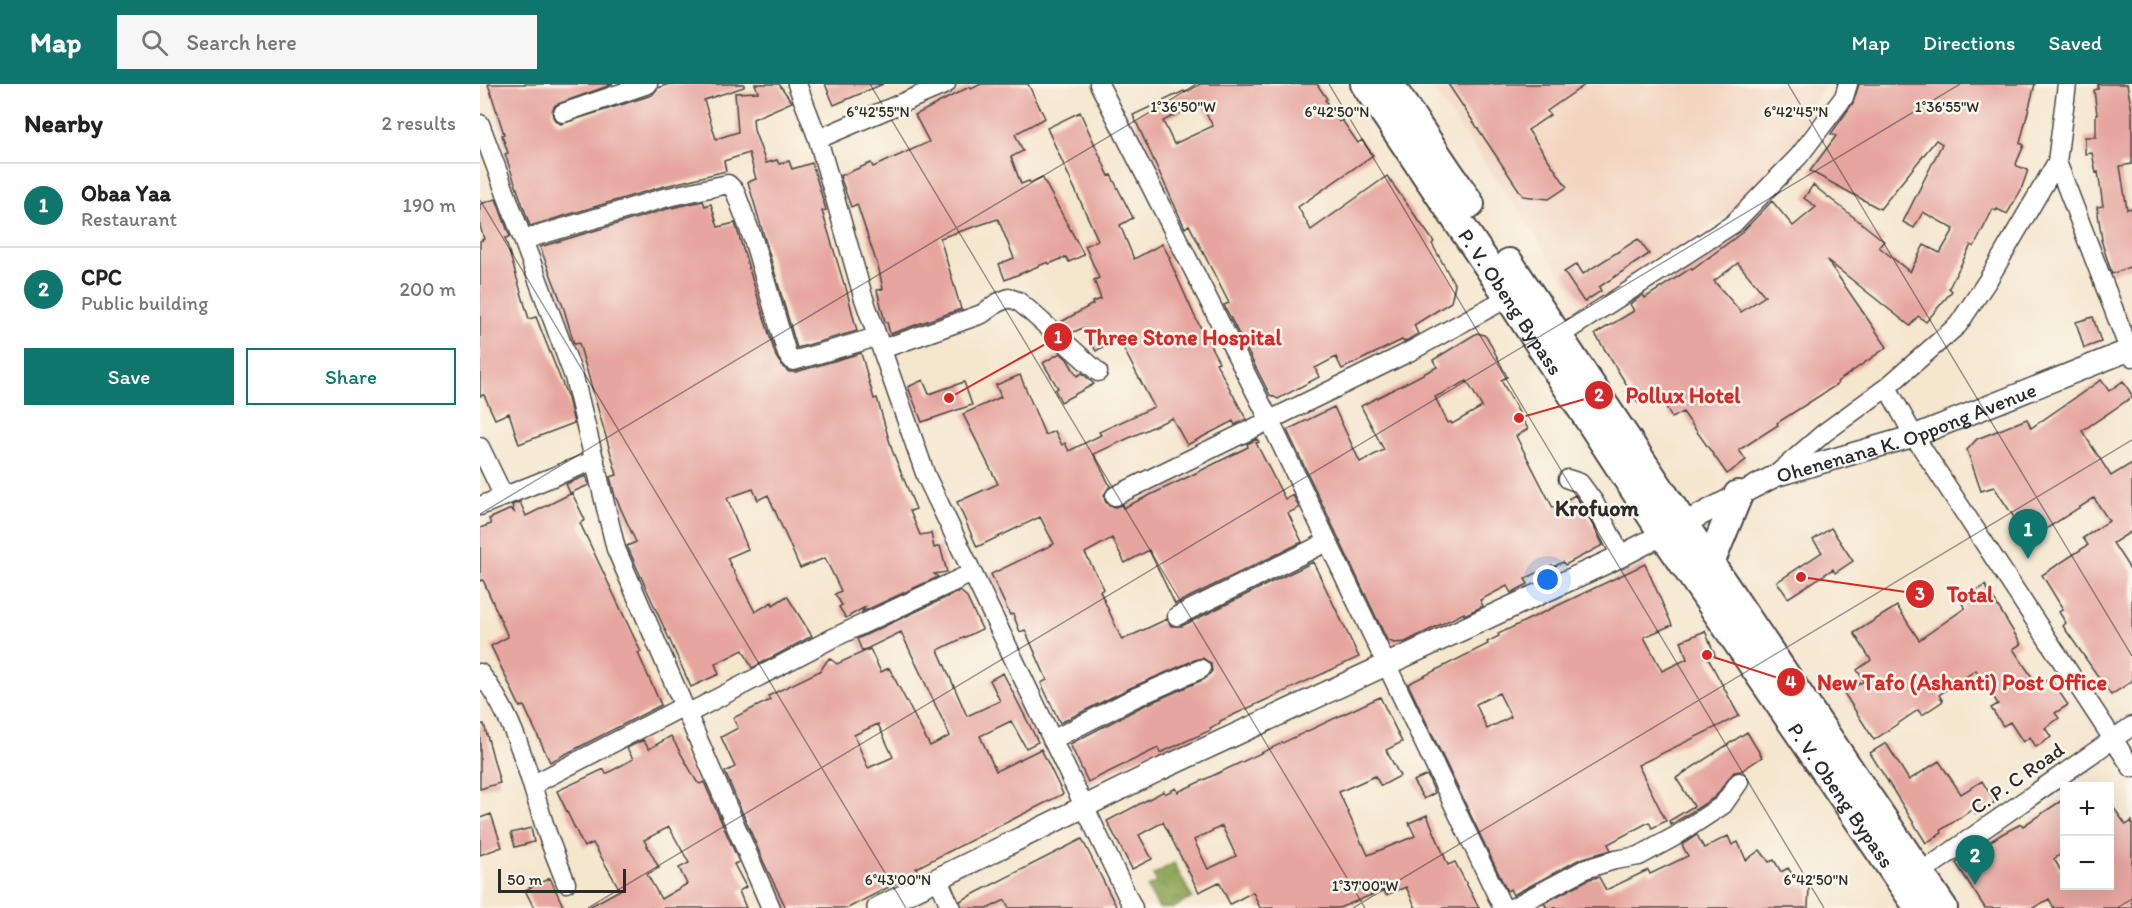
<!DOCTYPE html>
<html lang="en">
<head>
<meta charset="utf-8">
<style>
	:root { --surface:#fff; --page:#f6f6f6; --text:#222; --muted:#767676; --line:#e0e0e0; --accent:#0f766e }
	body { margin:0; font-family:Itim,sans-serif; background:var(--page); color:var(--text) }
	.controls { position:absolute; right:18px; bottom:18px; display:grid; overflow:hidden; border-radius:0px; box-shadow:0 6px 24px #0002 }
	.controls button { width:54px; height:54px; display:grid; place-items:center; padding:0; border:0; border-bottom:2px solid var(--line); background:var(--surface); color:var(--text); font:30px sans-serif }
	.scale { position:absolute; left:18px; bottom:15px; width:128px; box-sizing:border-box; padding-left:6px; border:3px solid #2b2b2b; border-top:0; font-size:16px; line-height:21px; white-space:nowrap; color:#2b2b2b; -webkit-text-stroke:4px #fbf7ec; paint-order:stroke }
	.you { position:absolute; left:1068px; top:496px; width:21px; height:21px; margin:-15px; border:4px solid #fff; border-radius:50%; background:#1a73e8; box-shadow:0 0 0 9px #1a73e833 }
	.badge { display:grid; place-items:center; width:39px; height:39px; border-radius:50%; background:var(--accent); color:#fff; font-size:20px; font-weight:700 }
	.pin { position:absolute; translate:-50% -50px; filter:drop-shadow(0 2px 3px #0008) }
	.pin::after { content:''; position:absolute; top:32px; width:21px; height:18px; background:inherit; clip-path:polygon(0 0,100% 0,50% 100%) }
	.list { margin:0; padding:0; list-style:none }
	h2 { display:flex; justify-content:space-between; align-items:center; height:78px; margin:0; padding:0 24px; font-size:26px }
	h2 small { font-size:20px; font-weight:400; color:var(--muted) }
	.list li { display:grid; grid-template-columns:39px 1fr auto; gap:18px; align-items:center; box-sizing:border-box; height:84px; padding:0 24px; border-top:2px solid var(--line) }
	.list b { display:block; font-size:22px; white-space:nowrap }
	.list p { margin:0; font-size:20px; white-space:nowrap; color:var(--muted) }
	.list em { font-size:20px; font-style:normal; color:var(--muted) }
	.actions { display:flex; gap:12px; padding:18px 24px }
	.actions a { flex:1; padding:14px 0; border:2px solid var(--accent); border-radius:0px; text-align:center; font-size:21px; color:var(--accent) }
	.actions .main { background:var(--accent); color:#fff }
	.icon { flex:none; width:33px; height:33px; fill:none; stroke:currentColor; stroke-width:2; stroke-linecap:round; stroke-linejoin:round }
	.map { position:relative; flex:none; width:1652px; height:824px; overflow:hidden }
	header { display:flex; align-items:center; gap:36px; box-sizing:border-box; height:84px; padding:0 30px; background:var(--accent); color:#fff }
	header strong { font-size:28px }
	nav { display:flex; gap:33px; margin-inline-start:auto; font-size:21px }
	.search { width:420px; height:54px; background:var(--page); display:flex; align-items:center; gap:15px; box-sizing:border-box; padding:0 21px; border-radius:0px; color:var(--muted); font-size:22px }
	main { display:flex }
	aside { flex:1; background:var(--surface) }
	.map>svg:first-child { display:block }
	.built { fill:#f3d4bf }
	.forest { fill:url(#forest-crowns); stroke:#5d6942; stroke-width:1.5 }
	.building { fill:#e6a69f; fill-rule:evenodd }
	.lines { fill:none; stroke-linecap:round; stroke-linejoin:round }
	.minor-casing { stroke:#494743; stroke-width:21 }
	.tertiary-casing { stroke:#494743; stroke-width:24 }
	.trunk-casing { stroke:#494743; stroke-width:32 }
	.minor { stroke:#fff; stroke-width:18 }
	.tertiary { stroke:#fff; stroke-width:21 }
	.trunk { stroke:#fff; stroke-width:28 }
	.ticks { fill:none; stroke:#2b2b2b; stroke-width:1.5; stroke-opacity:0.45 }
	.labels { text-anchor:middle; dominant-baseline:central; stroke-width:5; stroke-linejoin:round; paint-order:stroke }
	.street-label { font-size:21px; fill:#2b2b2b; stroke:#fbf7ec }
	.neighbourhood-label { font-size:22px; font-weight:bold; fill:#2b2b2b; stroke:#fbf7ec }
	.ticks-label { font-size:15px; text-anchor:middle; fill:#2b2b2b; stroke:#fbf7ec; stroke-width:5; stroke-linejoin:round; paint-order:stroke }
	.leader { fill:none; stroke:#d62828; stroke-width:2 }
	.callout-dot { fill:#d62828; stroke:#fbf7ec; stroke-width:2 }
	.mark-label { font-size:18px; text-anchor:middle; font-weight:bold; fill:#fff }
	.callout-label { font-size:22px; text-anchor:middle; font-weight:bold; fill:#d62828; stroke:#fbf7ec; stroke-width:5; stroke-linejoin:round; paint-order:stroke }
</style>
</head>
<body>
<header>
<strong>Map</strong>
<div class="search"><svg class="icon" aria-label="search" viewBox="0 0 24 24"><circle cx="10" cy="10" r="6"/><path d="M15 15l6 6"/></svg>Search here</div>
<nav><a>Map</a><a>Directions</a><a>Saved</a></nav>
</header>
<main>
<aside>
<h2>Nearby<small>2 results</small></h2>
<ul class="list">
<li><span class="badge">1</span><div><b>Obaa Yaa</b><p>Restaurant</p></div><em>190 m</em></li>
<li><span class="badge">2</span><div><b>CPC</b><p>Public building</p></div><em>200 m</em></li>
</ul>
<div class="actions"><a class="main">Save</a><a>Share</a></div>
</aside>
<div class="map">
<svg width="1652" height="824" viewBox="0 0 1652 824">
	<defs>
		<pattern id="forest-crowns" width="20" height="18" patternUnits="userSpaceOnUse" patternTransform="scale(1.5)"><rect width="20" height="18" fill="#8fa759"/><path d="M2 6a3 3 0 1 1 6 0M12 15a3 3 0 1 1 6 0" fill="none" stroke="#75884a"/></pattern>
	</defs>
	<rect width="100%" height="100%" fill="#fbf7ec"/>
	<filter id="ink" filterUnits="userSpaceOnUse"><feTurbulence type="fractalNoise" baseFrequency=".0167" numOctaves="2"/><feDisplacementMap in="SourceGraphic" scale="12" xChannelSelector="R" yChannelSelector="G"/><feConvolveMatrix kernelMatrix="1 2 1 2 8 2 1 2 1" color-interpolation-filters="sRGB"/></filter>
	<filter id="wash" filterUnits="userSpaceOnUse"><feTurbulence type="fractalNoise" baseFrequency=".008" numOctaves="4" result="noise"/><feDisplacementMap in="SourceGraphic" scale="24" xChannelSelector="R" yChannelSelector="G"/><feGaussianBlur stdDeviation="1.35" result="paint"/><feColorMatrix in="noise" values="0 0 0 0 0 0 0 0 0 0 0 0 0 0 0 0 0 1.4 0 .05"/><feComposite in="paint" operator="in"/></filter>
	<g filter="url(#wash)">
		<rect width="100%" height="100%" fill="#f5e6ce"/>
		<path class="built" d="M949 0H1344L1317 57 1263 120 1106 228 1041 130Z"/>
		<path class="forest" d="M694 779 712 814 693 824H679L667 803 677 798 673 791Z"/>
		<g id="blocks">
			<path class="building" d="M8 0H133L75 21 72 27 73 33 76 38 81 40 172 11 178 4 189 0H264V3L224 16 236 55 258 48 255 9 278 8 275 0H299L312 18 273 35 274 46 286 79 297 76 299 80 309 77 312 85 332 79 346 126 342 127 364 200H365L377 247 317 264 268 98 276 95 269 69 244 77 246 87 181 103 50 142 25 70 28 69 22 51 24 50Z
				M345 0H403L354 21Z
				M501 0H548L565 34 535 50 543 67 531 73 541 100 549 97 550 99 562 93 604 171 589 178 586 173 569 180 568 178 525 196 519 180 534 174 518 135 460 154 481 225 410 250 407 238H405L397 206 403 205 399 186 377 120 371 123 360 92 391 79 393 83 449 58 435 31 489 3 491 5Z
				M720 0H837L847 15 845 16 859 38 862 36 878 59 882 56 893 71 818 123 831 146 907 92 954 158 952 160 975 201 971 218 934 241 938 250 924 258 922 256 862 285 856 273 835 284 839 293 798 315 790 311 744 221 749 219 709 141 705 144 653 31 704 7 705 9ZM720 19 733 42 694 60 683 37Z
				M968 0H1106L1067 27 1070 31 1048 46 1087 103 1069 115 1043 112Z
				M1379 0H1555L1540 59 1544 61 1536 80 1537 82 1548 86 1541 106 1527 130 1517 125 1516 127 1513 125 1494 163 1491 161 1469 204 1472 207 1446 238 1438 232 1430 242 1347 176 1407 263 1357 298 1358 300 1297 339 1298 341 1259 366 1266 376 1247 390 1203 328 1192 334 1177 307 1158 319 1115 250 1154 227 1150 220 1163 211 1165 214 1211 184 1212 186 1260 150 1292 117 1313 142 1336 123 1324 114 1333 101 1404 157 1399 163 1430 188 1444 161 1460 169 1474 145 1443 128 1434 144 1423 138 1462 60 1456 56 1400 125 1330 87 1356 52 1351 50 1373 19ZM1258 179 1285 212 1261 228 1234 197Z
				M1618 0H1647L1652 27V80L1640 82 1647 125 1652 124V182L1632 190 1621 156H1622L1617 123 1623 122 1618 88 1616 89 1612 69 1605 70V53H1616V30H1617L1614 6 1618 5Z
				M600 28 629 92 631 91 653 134 640 141 654 175 682 160 690 174 689 175 715 233 739 278 736 279 766 335 755 341 753 337 707 361 692 334 614 370 630 402 624 411 625 417 629 422 635 423 642 421 643 424 710 392 768 363 767 360 777 355 779 358 776 359 805 415 813 411 819 424 808 429 822 458 695 520 669 466 645 479 632 454 605 469 624 505 620 507 642 556 687 535 691 542H702L833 478 879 573 740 637V639L730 644 731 646 680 669 678 664 608 698 590 660 659 624 725 595 732 587 731 580 723 574 717 575 650 604 580 639 561 599 567 596 545 546 540 548 533 530 530 531 511 490 574 460 560 433 497 463 477 418 518 400 483 330 521 313 516 301 540 291 565 351 575 347 582 361 585 359 589 367 621 351 619 348 674 323 638 254 616 267 603 244 591 249 581 238 613 220 612 218 621 215 614 196 619 194 605 162 618 156 567 44Z
				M16 115 30 153 25 154 49 235 56 233 88 314 94 339 39 360 29 329 15 335 4 311 0 312V157L4 155 0 142V120Z
				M223 117 225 122 231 120 238 143 255 139 296 273 304 284 309 288H316L381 269 394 315 397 314 412 366 436 425 430 427 440 451 451 449 454 464 460 462 467 488 454 490 458 493 382 528 385 523 366 534 359 523 362 521 355 510 361 507 345 474 320 484 288 411 278 416 273 405 247 414 268 465 247 474 275 528 292 518 293 521 307 512 332 552 272 584 263 566 235 580 239 590 211 603 147 462 156 458 135 412 130 393 137 391 99 259 94 260 84 225 60 163 187 125Z
				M1158 155 1169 170 1119 203 1121 207 1104 218 1084 188 1097 180 1103 190Z
				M1613 233 1621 258 1604 264 1596 238Z
				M997 249 1004 251 1008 255 1027 293 1021 296 1048 345 1036 352 1073 424 1095 411 1104 424 1123 461 1085 481 1083 478 1073 483 1072 481 1045 495 1048 500 1031 509 1027 502 1000 516 1003 522 984 531V529L925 558 914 559 907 556 807 346 854 323 880 378 904 366 881 322 957 283 953 276ZM987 297 1002 323 972 340 971 338 968 339 955 313Z
				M580 269 587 275 597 292 602 289 614 300 581 318 575 306 578 304 563 279Z
				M443 296 449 310 484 298 492 321 442 338 428 303Z
				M1621 296 1629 307 1643 297 1652 311V313L1602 347 1631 392 1652 379V447L1633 459 1652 488V597L1631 611 1583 542 1586 539 1579 528 1583 525 1562 491 1608 461 1603 454 1629 437 1614 414 1549 456 1514 403 1501 407 1487 366 1497 355 1547 335 1551 344Z
				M106 392 109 401 90 409 86 400Z
				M92 409 105 436 100 439 161 568 158 569 181 621 70 678 44 622 40 623 11 562 28 553 3 496 0 497V444L11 440 9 435 31 425 34 428 32 421 40 418 46 432Z
				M1351 444 1373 477 1355 489 1353 485 1308 514 1297 498 1342 468 1333 456Z
				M1165 480 1192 541 1164 553 1182 587 1207 575 1201 557 1225 547 1235 571 1228 574 1259 632 1158 681 1186 737 1172 744 1169 738 1128 760 1131 766 1100 775 1033 811 1030 805 1027 807 928 600 1008 560 1007 558 1019 552 1018 550ZM1019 609 1031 633 1007 645 996 620Z
				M1505 501 1541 560 1533 565 1558 602 1570 594 1588 621 1575 629 1579 634 1565 644 1571 653 1556 663 1550 653 1543 658 1530 638 1523 642 1511 624 1518 620 1496 586 1459 611 1463 617 1442 631 1438 626 1394 656 1364 609 1384 597 1377 586 1391 576 1374 549 1417 522 1439 556 1485 524 1481 518Z
				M480 507 486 512 502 545 458 566 487 632 520 617 510 596 523 589 558 658 546 664 531 637 500 652 516 687 561 665 583 710 436 784 438 788 368 824H306L284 779 245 688 255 683 241 653 258 644 253 634 290 616 288 612 340 587 349 574 357 580 390 565 401 588 409 584 450 662 470 652 421 548 382 567 377 555ZM398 640 413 673 388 684 374 651Z
				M900 613 922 658 906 666 920 692 901 702 895 692 859 708 882 760H883L888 771 935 752 929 739 947 731 968 781 975 778 999 824H936L926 803 906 811 904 806 859 824H780L773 808 750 820 739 798 719 808 683 738 659 751 672 775 652 785 627 737 684 707 685 710 696 704 698 708ZM742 742 756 772 728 785 714 756Z
				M4 640 20 699 0 705V641Z
				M1267 648 1282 673 1261 687 1254 688 1235 713 1191 741 1189 737 1214 722 1196 694Z
				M191 652 217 698 220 700 224 698 259 778 254 780 266 803 259 807 266 824H107L140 806 113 759 104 763 77 707 124 685 126 690 153 675 147 664 163 656 169 665ZM189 743 209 779 199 784 207 800 181 815 167 790 179 784 164 756Z
				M1406 659 1429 696 1459 677 1481 710 1502 697 1515 718 1496 730 1493 725 1461 746 1462 749 1446 759 1390 669Z
				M947 691 955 709 944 715 933 697Z
				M1584 715V768L1574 775 1584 792V801H1629V717L1646 741 1652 737V824H1574L1569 815 1553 824H1505L1476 779 1522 750 1541 740 1543 742Z
				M11 730 22 763 0 771V734Z
				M51 744 54 758 35 763 31 749Z
				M1217 751 1224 764 1248 752 1252 761 1258 758 1266 776 1280 766 1289 778 1294 776 1301 788 1308 784 1320 802 1329 803 1328 824H1067L1064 819 1109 795 1119 793 1126 806 1168 786 1170 790 1208 772 1202 761Z
				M602 755 637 824H529L525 816 509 824H482L480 817Z
				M70 794 84 824H54L45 806Z"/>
		</g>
	</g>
	<g filter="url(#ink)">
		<use href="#blocks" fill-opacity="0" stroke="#494743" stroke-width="1.5"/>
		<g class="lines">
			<g class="minor-casing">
				<path id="minor" d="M317 0 338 55 383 212 446 392 653 824
					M619 0 789 335 1023 824
					M83 29 168 0
					M0 40 94 293 136 465 291 824
					M338 55 466 0
					M1577 78 1652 273
					M43 156 184 114 248 100 255 107 274 158 307 270 313 277 397 253
					M1079 252 1253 140 1319 72 1364 13 1368 0
					M402 265 502 230 517 219 529 214 538 217 550 227 618 288
					M1407 303 1434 352 1652 684
					M0 363 24 413
					M1297 390 1344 349 1407 303 1478 241 1508 196 1577 78 1587 0
					M1088 395 1100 399 1114 418 1141 472
					M635 412 927 269 1029 213
					M0 422 115 376
					M697 532 847 458
					M0 589C36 634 48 690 65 743 71 762 79 781 86 799
					M207 630 351 555 492 489
					M572 656 654 614 721 585
					M52 701 204 622
					M1439 790 1652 642
					M458 795 471 824
					M1032 824 1105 785 1135 776 1159 772 1194 753 1243 721 1259 698"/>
			</g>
			<g class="tertiary-casing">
				<g id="tertiary">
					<path id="s1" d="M398 824 679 686 1141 472 1295 392 1434 352 1652 265"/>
				</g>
			</g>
			<g class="trunk-casing">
				<g id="trunk">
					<path id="s2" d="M885 0 1029 213 1183 449 1439 824"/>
					<path d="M909 0 990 120"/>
					<path d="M1029 179 1232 483 1463 824"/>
					<path d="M1230 479 1258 411"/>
				</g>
			</g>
			<use href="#minor" class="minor"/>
			<use href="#tertiary" class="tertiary"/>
			<use href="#trunk" class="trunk"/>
		</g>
	</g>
	<path class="ticks" d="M390 0 885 824M849 0 1344 824M1308 0 1652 572M0 116 426 824M0 430 716 0M108 824 1480 0M873 824 1652 356M1637 824 1652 815"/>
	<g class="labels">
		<g class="street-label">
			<text stroke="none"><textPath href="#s2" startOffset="262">P. V. Obeng Bypass</textPath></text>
			<text stroke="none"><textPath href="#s1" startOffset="1134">Ohenenana K. Oppong Avenue</textPath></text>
			<text transform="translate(1537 694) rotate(-35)">C. P. C Road</text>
			<text stroke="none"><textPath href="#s2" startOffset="856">P. V. Obeng Bypass</textPath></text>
		</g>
		<g class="neighbourhood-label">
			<text x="1117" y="424">Krofuom</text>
		</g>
	</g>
	<g class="ticks-label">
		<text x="1467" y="28">1°36'55"W</text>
		<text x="703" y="28">1°36'50"W</text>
		<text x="398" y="33">6°42'55"N</text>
		<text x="857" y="33">6°42'50"N</text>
		<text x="1316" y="33">6°42'45"N</text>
		<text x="418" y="801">6°43'00"N</text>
		<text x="1336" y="801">6°42'50"N</text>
		<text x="885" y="807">1°37'00"W</text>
	</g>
	<path class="leader" d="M469 314L578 253M1039 334L1119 311M1321 493L1440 510M1227 571L1311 598"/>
	<g class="callout-dot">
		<circle cx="469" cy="314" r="6"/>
		<circle cx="1039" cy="334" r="6"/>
		<circle cx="1321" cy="493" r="6"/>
		<circle cx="1227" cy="571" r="6"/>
		<circle cx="578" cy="253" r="15"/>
		<circle cx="1119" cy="311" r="15"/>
		<circle cx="1440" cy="510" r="15"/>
		<circle cx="1311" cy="598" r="15"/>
	</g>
	<g class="mark-label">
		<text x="578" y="259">1</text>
		<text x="1119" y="317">2</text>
		<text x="1440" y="516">3</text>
		<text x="1311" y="604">4</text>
	</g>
	<g class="callout-label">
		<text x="703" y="261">Three Stone Hospital</text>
		<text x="1203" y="319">Pollux Hotel</text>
		<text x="1490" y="518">Total</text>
		<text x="1482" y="606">New Tafo (Ashanti) Post Office</text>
	</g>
</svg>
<div class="controls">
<button>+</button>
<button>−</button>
</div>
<div class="scale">50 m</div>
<div class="you"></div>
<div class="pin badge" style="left:1548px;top:475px">1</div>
<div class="pin badge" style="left:1495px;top:801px">2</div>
</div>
</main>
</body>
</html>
